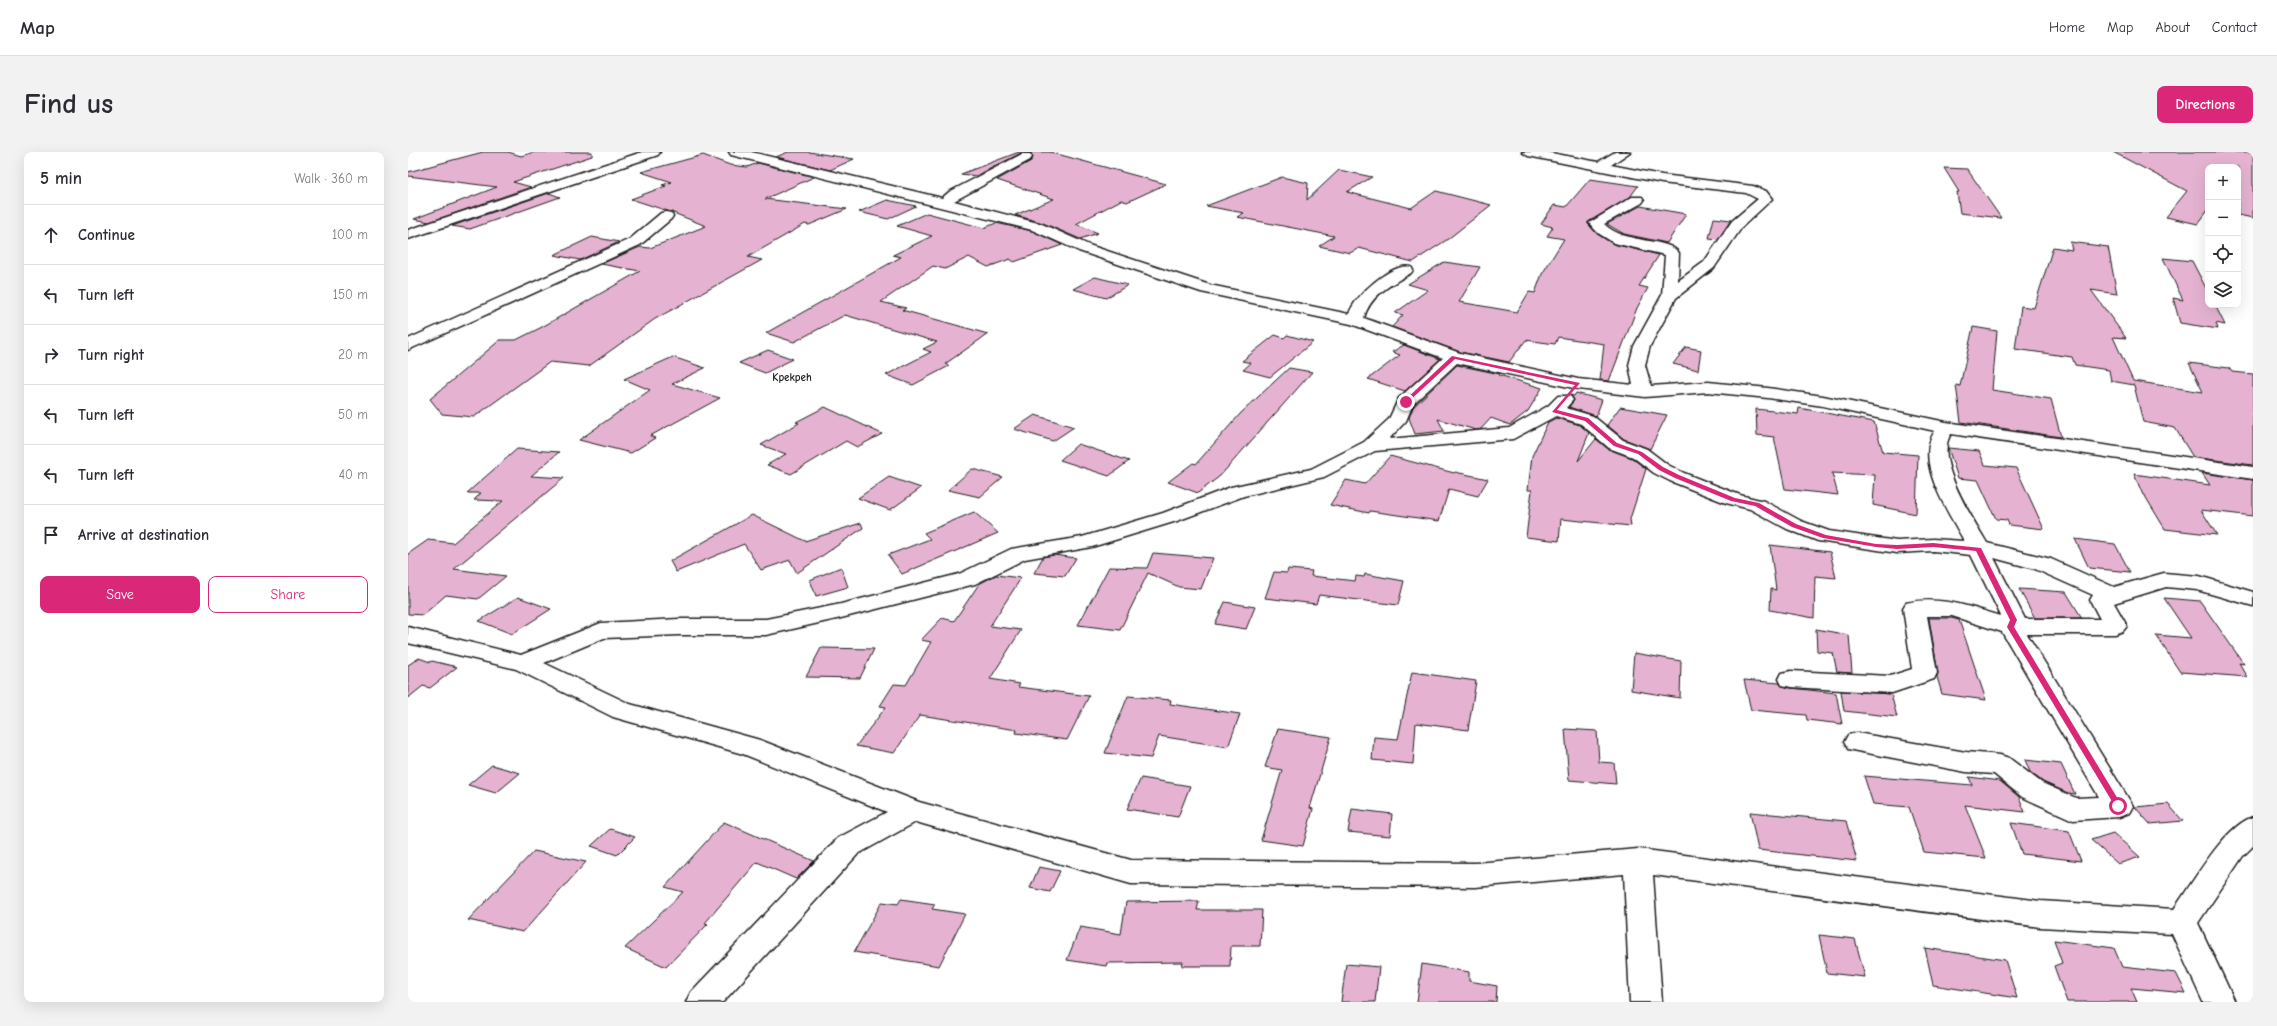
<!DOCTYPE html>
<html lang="en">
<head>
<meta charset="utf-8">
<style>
	:root { --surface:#fff; --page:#f2f2f3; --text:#2b2b33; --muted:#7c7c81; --line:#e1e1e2; --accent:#db2777 }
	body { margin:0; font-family:"Comic Neue",sans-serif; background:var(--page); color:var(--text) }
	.controls { position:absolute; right:12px; top:12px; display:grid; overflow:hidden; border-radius:8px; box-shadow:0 4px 16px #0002 }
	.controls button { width:36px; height:36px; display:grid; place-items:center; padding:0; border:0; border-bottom:1px solid var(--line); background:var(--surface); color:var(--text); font:20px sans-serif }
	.stop { position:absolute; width:12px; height:12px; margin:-9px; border:3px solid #db2777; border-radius:50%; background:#fff }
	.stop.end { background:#db2777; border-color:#fff; box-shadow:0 1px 4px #0008 }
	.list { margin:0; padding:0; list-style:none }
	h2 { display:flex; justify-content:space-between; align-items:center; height:52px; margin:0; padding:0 16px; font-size:17px }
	h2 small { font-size:13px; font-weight:400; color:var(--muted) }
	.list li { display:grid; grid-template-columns:26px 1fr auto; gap:12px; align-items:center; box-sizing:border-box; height:60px; padding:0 16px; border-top:1px solid var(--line) }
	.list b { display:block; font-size:15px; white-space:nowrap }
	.list em { font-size:13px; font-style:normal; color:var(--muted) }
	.actions { display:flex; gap:8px; padding:12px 16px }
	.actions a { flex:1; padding:9px 0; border:1px solid var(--accent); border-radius:8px; text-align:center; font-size:14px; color:var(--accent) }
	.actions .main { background:var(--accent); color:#fff }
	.icon { flex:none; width:22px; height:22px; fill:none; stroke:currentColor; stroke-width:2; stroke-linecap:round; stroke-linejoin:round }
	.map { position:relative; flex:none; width:1845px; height:850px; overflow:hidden; border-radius:8px }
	header { display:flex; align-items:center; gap:24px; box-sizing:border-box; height:56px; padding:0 20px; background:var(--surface); border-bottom:1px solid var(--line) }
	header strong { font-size:19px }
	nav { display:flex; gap:22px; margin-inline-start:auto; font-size:14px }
	.intro { display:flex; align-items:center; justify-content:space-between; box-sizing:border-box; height:96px; padding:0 24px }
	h1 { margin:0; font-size:28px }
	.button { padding:10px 18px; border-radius:8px; background:var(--accent); color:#fff; font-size:14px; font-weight:700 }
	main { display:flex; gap:24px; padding:0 24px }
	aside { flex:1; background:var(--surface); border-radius:8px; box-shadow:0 4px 16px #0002 }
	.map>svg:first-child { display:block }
	.building { fill:#e5b3d1; stroke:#1c1c1c }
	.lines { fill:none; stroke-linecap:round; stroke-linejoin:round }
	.street-casing { stroke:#1c1c1c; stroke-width:3 }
	.street { fill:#fff; fill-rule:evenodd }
	.route { fill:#db2777 }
	.labels { text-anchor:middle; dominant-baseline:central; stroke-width:3.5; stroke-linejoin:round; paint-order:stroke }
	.far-neighbourhood-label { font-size:11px; font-weight:bold; fill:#1c1c1c; stroke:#fff }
</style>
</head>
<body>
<header>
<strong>Map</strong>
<nav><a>Home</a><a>Map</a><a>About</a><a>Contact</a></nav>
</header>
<div class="intro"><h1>Find us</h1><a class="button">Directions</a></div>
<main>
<aside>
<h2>5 min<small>Walk · 360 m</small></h2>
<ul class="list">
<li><svg class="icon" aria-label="ahead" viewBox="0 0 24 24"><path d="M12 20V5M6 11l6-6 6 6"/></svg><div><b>Continue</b></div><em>100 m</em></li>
<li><svg class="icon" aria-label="left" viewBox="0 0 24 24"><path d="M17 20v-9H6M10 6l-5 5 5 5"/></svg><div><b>Turn left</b></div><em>150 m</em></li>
<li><svg class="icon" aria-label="right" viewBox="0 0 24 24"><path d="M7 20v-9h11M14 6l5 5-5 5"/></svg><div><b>Turn right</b></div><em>20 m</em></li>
<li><svg class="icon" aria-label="left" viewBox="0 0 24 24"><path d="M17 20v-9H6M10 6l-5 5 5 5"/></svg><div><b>Turn left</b></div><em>50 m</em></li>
<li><svg class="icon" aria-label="left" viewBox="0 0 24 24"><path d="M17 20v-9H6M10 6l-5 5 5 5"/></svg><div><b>Turn left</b></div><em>40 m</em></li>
<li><svg class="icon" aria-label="arrive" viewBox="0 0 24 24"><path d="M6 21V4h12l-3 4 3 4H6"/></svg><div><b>Arrive at destination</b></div></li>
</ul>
<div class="actions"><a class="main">Save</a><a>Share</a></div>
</aside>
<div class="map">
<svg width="1845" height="850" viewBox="0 0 1845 850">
	<rect width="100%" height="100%" fill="#fff"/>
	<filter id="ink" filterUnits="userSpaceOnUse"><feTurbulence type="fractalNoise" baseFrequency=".025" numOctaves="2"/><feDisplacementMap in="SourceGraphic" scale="8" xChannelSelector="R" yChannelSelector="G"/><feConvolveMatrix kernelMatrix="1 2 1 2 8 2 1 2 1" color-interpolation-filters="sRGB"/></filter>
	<g filter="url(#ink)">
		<path class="building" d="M75 0H100L113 4 127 0H184V4L105 30 123 35 21 70 6 67 89 35 0 24V20Z
			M380 0H401L446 7 422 18 368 5Z
			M611 0H642L758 32 719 50 713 48 668 72 690 81 672 87 635 71 607 63 646 47 589 28 623 9 625 6 623 1H613L568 24 553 22Z
			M1705 0H1845V66L1830 63V15H1800V58L1790 72 1758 65 1779 39Z
			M295 3 322 13 339 15 350 11 406 25 357 47 439 57 401 73 397 72 340 105 354 108 247 167 181 214 142 210 66 265 34 262 22 247 92 188H108L134 175 232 119 193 112 232 95 242 96 298 74 263 60 223 47 258 34 254 33 264 30 233 20Z
			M1536 16 1559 17 1593 66 1552 61 1549 40H1551Z
			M931 18 964 25 939 40 1003 56 1028 39 1083 53 1040 87 1005 110 951 96 942 101 911 94 926 84 829 65 836 61 798 54 874 25 900 31 899 48Z
			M1182 27 1230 34 1222 45 1180 70V72L1189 82 1205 92 1251 103 1231 134 1240 136 1229 156 1201 229 1192 228 1196 192 1150 185 1147 192 1118 188 1101 210 1052 200 984 175 995 163 987 161 1020 138 1000 132 1036 110 1072 115 1051 150 1109 160 1121 140 1127 141 1134 122 1156 87 1139 84 1145 75 1133 72 1146 53 1158 55Z
			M141 41 152 45 62 77 44 74Z
			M479 48 508 54 480 67 451 60Z
			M1232 54 1278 62 1259 91 1216 82 1199 72Z
			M519 61 576 76 588 71 624 79 654 93 606 110 602 107 580 115 561 105 537 117 525 114 473 150 498 156 494 158 580 182 537 212 541 214 505 233 478 223 523 200 515 197 529 190 437 163 386 190 358 181 493 105 485 103 524 84 489 74Z
			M1306 66 1323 68 1310 87 1301 86Z
			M184 85 211 90 172 108 146 103Z
			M1662 90 1700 95 1709 142 1683 138 1718 186 1705 185 1725 229 1795 240 1781 211 1821 216 1824 220 1845 222V313L1785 305 1767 276 1735 270 1726 233 1703 229 1701 218 1667 213 1664 205 1607 197 1613 154 1626 156 1645 95 1664 98Z
			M1755 106 1784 109 1800 140V153H1807L1817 173 1808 171 1810 177 1772 171 1765 146 1775 148Z
			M687 125 720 133 698 146 665 137Z
			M1565 175 1589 179 1584 238 1643 247 1653 285 1553 270 1548 233 1552 234Z
			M867 183 876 186 879 183 905 190 862 225 835 218 843 211 834 209Z
			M996 193 1032 207 997 239 960 227 992 203 984 200Z
			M1278 195 1293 198 1290 218 1265 212Z
			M360 198 385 207 357 221 331 211Z
			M265 205 297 216 264 232 312 246 242 284 247 286 223 301 171 288 242 238 216 227Z
			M1049 213 1092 222 1091 223 1134 236 1120 259 1102 273 1083 266 1073 277 1068 278 1030 267 1036 279 1007 282 1001 266 1005 255Z
			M881 216 904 220 812 324 790 341 760 330 785 311 788 312 833 261Z
			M1168 241 1194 248 1188 264 1161 255 1166 248 1162 243 1166 244Z
			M417 255 474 282 449 295 438 289 383 322 359 313 378 302 353 293 391 271 388 270Z
			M1212 255 1259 263 1242 297 1216 287 1199 273Z
			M1391 256 1466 270 1475 300 1510 303 1508 362 1465 353 1467 323 1424 321 1430 343 1377 337 1366 285 1349 283 1348 257 1390 262Z
			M627 263 666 275 645 289 606 277Z
			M1148 266 1172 273 1181 281 1170 309 1188 287 1200 297 1224 306 1238 317 1222 367 1223 374 1153 367 1151 389 1118 385 1124 338H1120L1124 304 1140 270Z
			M670 292 721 309 701 324 652 308Z
			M1540 296 1571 299 1577 313 1608 316 1636 377 1601 373 1599 368 1588 367 1570 328 1550 326Z
			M109 297 151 300 123 324 156 326 46 417 98 424 70 447 38 443 15 463 0 462V402L20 388 45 391 95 349 66 348 73 341H59Z
			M982 304 1046 321 1047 320 1080 327 1070 344 1041 337 1031 369 962 359 961 361 922 353 938 328 957 332Z
			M564 317 595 325 572 345 540 338Z
			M1794 321 1845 328V364L1793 358 1809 383 1757 377 1737 344 1735 343 1726 322 1802 333Z
			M481 325 513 336 482 358 450 346Z
			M566 360 590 381 494 422 480 403 522 387 516 381Z
			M344 363 397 389 453 371 455 376 389 421 382 408 353 418 336 392 268 420 262 409Z
			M1667 387 1707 392 1722 420 1681 416Z
			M1362 393 1422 400 1428 426 1407 424 1406 466 1362 458 1363 437 1368 438Z
			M745 401 805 406 793 437 771 435 740 421 712 478 670 473 701 415 739 416Z
			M646 403 668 406 657 424 626 421 635 405Z
			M433 415 440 435 408 444 402 428Z
			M880 417 904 419 903 424 947 429 948 424 956 425 957 422 996 429 990 453 911 443 908 452 857 446 866 420 879 421Z
			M588 423 613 426 582 474 613 478 582 527 612 532 610 535 681 544 659 588 608 581 609 578 512 563 486 601 448 594 478 555 472 554 486 532 498 533 523 490 513 488 534 466 546 469 571 432Z
			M1611 437 1658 440 1674 466H1627Z
			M110 445 143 457 104 482 71 469Z
			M1756 446 1792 449 1836 512 1831 511 1840 525 1772 520 1748 483 1783 486Z
			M817 450 847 455 838 477 807 472Z
			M1521 466H1543L1551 468 1578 548 1534 542 1529 525 1530 521Z
			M1408 477 1441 483 1444 521 1429 520 1425 501 1409 499Z
			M413 496 466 497 452 526 398 525Z
			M1226 501 1273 509 1272 546 1223 538Z
			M11 506 22 510 24 509 49 515 22 536 15 534 0 546V513Z
			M1004 520 1068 529 1060 578 1008 571 1005 612 964 608 966 585 990 587Z
			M1336 528 1371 531 1374 534 1383 536 1428 541 1434 572 1399 568 1398 563 1343 558Z
			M1433 539 1483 542 1489 565 1436 559Z
			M720 544 763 548 762 552 832 562 820 595 751 584 743 606 697 601Z
			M870 577 923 585 902 656 905 657 895 694 853 688 874 618 857 615Z
			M1157 577 1189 579 1191 610 1206 611 1208 632 1161 628Z
			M1617 608 1653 612 1667 642 1660 641 1635 630 1622 620Z
			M84 613 112 621 88 641 60 633Z
			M1456 624 1564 633 1561 625 1592 629 1611 645 1617 660 1557 653 1578 706 1516 700 1501 655 1465 652Z
			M733 626 782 634 770 665 719 657Z
			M1760 652 1775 669 1742 672 1727 655Z
			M944 657 984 662 982 684 940 680Z
			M1342 660 1438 669 1449 709 1350 698Z
			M316 670 406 709 388 727 349 710 297 771 300 772 258 815 217 796 275 740 257 735Z
			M1603 671 1661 679 1673 709 1614 702Z
			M202 677 227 685 209 703 183 694Z
			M1705 681 1732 705 1710 712 1683 688Z
			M126 699 178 710 115 780 60 768Z
			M631 715 652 719 642 740 622 736Z
			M493 747 527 752 524 757 557 762 531 814 446 800 474 750 490 752Z
			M791 749 789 758H854L852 794H823L822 814H774L775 810 699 811 698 814 659 808 672 775 713 782 718 750Z
			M1411 783 1447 787 1457 825 1419 821Z
			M1646 788 1706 796 1714 815 1768 821 1778 841 1723 836 1729 850H1659L1646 814 1654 811Z
			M1517 796 1597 808 1609 846 1525 833Z
			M938 812 971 815 967 850H933Z
			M1014 812 1061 820V829L1089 834 1088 850H1009Z"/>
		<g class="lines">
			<g class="street-casing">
				<path id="street" d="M234 0H252L250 3 0 87V78Z
					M321 0H343L534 46 541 40 614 2H622L624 5 622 8 546 49 634 72 681 93 802 133 941 162C946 144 984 110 1003 115L1005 118 1003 121C984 132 962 143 956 166L1052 201 1170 227 1225 233 1221 213 1226 194 1254 143 1257 103 1206 91 1190 81 1181 71 1224 45H1234L1236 48 1234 51 1196 72C1217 93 1260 85 1271 101L1270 129 1296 110 1324 69 1350 47 1338 41 1254 31 1120 4 1114 0H1138L1190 10 1207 0H1222L1203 13 1254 23 1345 34 1358 39 1364 47 1334 75 1306 116 1268 146 1242 194 1237 213 1243 234 1300 230 1360 236 1415 244 1538 270 1845 315V327L1543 282C1525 308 1566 368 1579 391L1643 407 1706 435 1756 421 1791 424 1845 440V454L1789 438 1758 435 1706 451 1719 474 1715 479 1707 482H1619L1725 654 1721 661 1711 665 1665 668 1614 645 1586 622 1558 620 1449 599 1440 597 1436 590 1440 583 1449 581 1558 600 1592 603 1601 606 1634 631 1668 646 1691 645 1594 480 1544 464H1519L1529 521 1526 527 1484 541 1383 535 1374 533 1371 527 1374 521 1383 519 1482 524 1504 517 1495 456 1498 451C1530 443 1562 455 1593 464L1563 403 1525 399 1489 401 1410 389 1379 377 1342 357 1318 351 1262 329 1246 321 1225 305 1201 296 1173 272 1148 264 1105 287 967 299 916 325 836 344 769 369 684 395 617 407 567 432 433 466 358 483H271L196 486 136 511 222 552 352 588 511 650 723 708 1067 711 1230 697 1632 749 1766 757C1784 732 1816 674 1845 665V694L1835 704 1790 771 1827 850H1795L1764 782 1632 775 1245 723 1254 850H1222L1216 722 1067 735 723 732 508 670 450 702 315 850H278L283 840 430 686 479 660 335 602 205 565 108 517 0 491V475L113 503 193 471 271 467H358L433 452 551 422 603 397 674 385 755 361 823 335 903 317 956 290 981 267 991 246 1035 206 943 172 793 140 671 99 624 78 323 3ZM1049 211 1170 237 1237 245 1300 240 1360 246 1415 254 1527 279C1505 310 1542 362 1556 389L1525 387 1489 389 1421 379 1393 369 1356 349 1332 343 1276 321 1260 313 1239 297 1215 288 1185 264 1158 256 1165 248 1162 244H1150L1140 254 1101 276 981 287 998 269 1005 252ZM1586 406 1627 417 1685 443 1682 448 1692 467H1617Z
					M258 60 263 61 265 64 263 67 232 93 0 198V187L222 87 253 61Z"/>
			</g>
			<use href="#street" class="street"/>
		</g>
	</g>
	<path class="route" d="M1044 204 1172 231 1149 258 1180 266 1209 291 1234 300 1255 315 1271 323 1327 346 1351 351 1388 372 1418 383 1468 392 1489 393 1525 391 1573 396 1609 468 1606 475 1713 652V656H1708L1599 475 1602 468 1568 399 1525 395 1489 397 1468 395 1415 386 1384 375 1347 354 1323 349 1267 326 1251 318 1230 302 1206 294 1177 269 1144 260 1167 233 1047 207 999 251H996V249Z"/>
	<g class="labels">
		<g class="far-neighbourhood-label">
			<text x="384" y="225">Kpekpeh</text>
		</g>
	</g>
</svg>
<div class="controls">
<button>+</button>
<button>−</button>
<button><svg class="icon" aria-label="locate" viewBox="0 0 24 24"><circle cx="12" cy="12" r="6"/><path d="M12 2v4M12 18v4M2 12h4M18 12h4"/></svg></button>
<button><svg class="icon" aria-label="layers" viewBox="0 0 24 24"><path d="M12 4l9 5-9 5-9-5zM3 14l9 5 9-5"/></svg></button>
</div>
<div class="stop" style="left:1710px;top:654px"></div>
<div class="stop end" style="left:998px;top:250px"></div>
</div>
</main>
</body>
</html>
